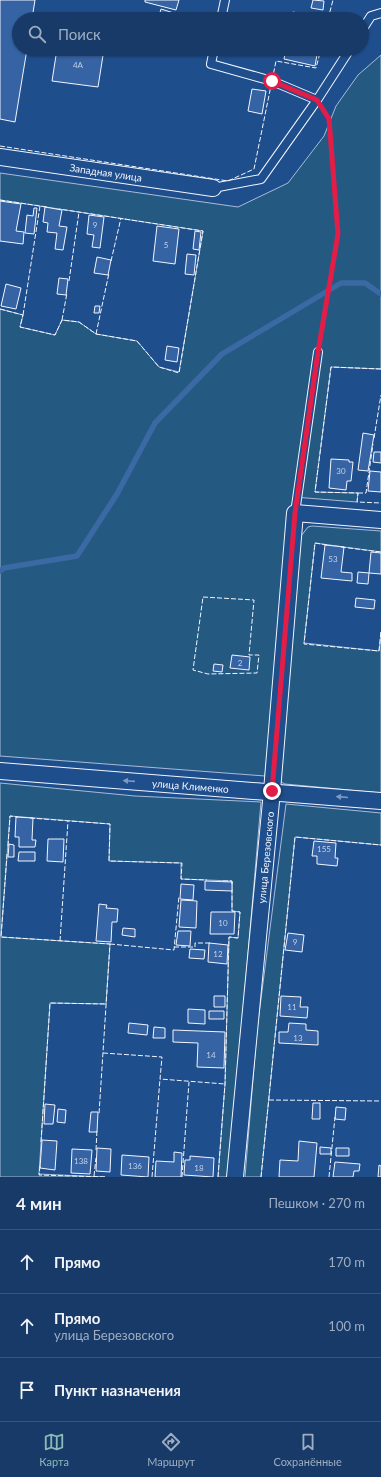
<!DOCTYPE html>
<html lang="ru">
<head>
<meta charset="utf-8">
<style>
	:root { --surface:#173a69; --page:#20416f; --text:#f1f3f6; --muted:#9eadc0; --line:#36547d; --accent:#8bbbb9 }
	body { margin:0; font-family:Lato,sans-serif; background:var(--page); color:var(--text) }
	.stop { position:absolute; width:12px; height:12px; margin:-9px; border:3px solid #e11d48; border-radius:50%; background:#fff }
	.stop.end { background:#e11d48; border-color:#fff; box-shadow:0 1px 4px #0008 }
	.list { margin:0; padding:0; list-style:none }
	h2 { display:flex; justify-content:space-between; align-items:center; height:52px; margin:0; padding:0 16px; font-size:17px }
	h2 small { font-size:13px; font-weight:400; color:var(--muted) }
	.list li { display:grid; grid-template-columns:26px 1fr auto; gap:12px; align-items:center; box-sizing:border-box; height:64px; padding:0 16px; border-top:1px solid var(--line) }
	.list b { display:block; font-size:15px; white-space:nowrap }
	.list p { margin:0; font-size:13px; white-space:nowrap; color:var(--muted) }
	.list em { font-size:13px; font-style:normal; color:var(--muted) }
	.icon { flex:none; width:22px; height:22px; fill:none; stroke:currentColor; stroke-width:2; stroke-linecap:round; stroke-linejoin:round }
	.map { position:relative; flex:none; width:381px; height:1177px; overflow:hidden }
	.search { position:absolute; background:var(--surface); box-shadow:0 1px 3px #0004; left:12px; right:12px; top:12px; height:44px; display:flex; align-items:center; gap:10px; box-sizing:border-box; padding:0 14px; border-radius:22px; color:var(--muted); font-size:15px }
	.sheet { height:244px; background:var(--surface) }
	nav { display:flex; justify-content:space-around; align-items:center; box-sizing:border-box; height:56px; border-top:1px solid var(--line); background:var(--surface); font-size:11px; color:var(--muted) }
	nav a { display:grid; justify-items:center; gap:2px }
	nav .on { color:var(--accent) }
	.map>svg:first-child { display:block }
	.green { fill:#245a82; stroke:#a8bbd7 }
	.lines { fill:none; stroke-linecap:round; stroke-linejoin:round }
	.stream { stroke:#3b69a3; stroke-width:5.5 }
	.building { fill:#3563a3; stroke:#f2f6ff }
	.lane-casing { stroke:#f2f6ff; stroke-width:10 }
	.street-casing { stroke:#f2f6ff; stroke-width:18 }
	.path { stroke:#b3c4dc; stroke-width:2.5; stroke-dasharray:3 2; stroke-linecap:butt }
	.lane { stroke:#1f4e8c; stroke-width:8 }
	.street { stroke:#1f4e8c; stroke-width:16 }
	.fence { stroke:#f2f6ff; stroke-width:1; stroke-dasharray:5 2; stroke-linecap:butt }
	.oneway { fill:#7e9ac0 }
	.route { stroke:#e11d48; stroke-width:5 }
	.labels { text-anchor:middle; dominant-baseline:central; stroke-width:3; stroke-linejoin:round; paint-order:stroke }
	.number-label { font-size:8px; fill:#c3d1e8 }
	.street-label { font-size:10px; fill:#f2f6ff; stroke:#1f4e8c }
</style>
</head>
<body>
<div class="map">
<svg width="381" height="1177" viewBox="0 0 381 1177">
	<rect width="100%" height="100%" fill="#1f4e8c"/>
	<path class="green" d="M381 55V369L331 367 315 492 358 493 357 502 294 497 265 776 0 756V309L23 315 20 327 55 335 62 320 79 322 96 334 137 341 159 367 179 372 203 231 0 200V173L238 207 288 183 324 136 336 106 358 75Z
		M312 526 381 531V552L315 543 304 643 379 651 381 632V793L285 784 279 781 301 536 308 527Z
		M0 783 135 796 261 802 229 1177H218L225 1084 229 937 238 938 240 912 232 911V881L181 879V863L109 861 110 824 10 816 1 937 110 944 106 1004 50 1003 39 1174 105 1177H0Z
		M286 804 381 813V845L295 837 261 1177H245L257 1030Z"/>
	<g class="lines">
		<path class="stream" d="M0 571 4 568 77 556 117 494 155 423 222 354 341 283H365L381 294"/>
	</g>
	<path class="building" d="M0 0H35L32 19H19V49H27L15 122 0 119Z
		M145 0H179L176 10 145 2Z
		M313 0 324 1 323 10 311 8Z
		M161 9 177 14 175 19H158Z
		M293 12 324 19H292Z
		M57 49H104L98 87 52 81Z
		M286 49H318L315 66 284 59Z
		M252 89 266 91 262 114 248 111Z
		M0 201 21 204 16 231 24 232 23 244 0 241Z
		M45 207 62 210 59 226 67 227 63 250 55 249 57 233 47 232 48 223 43 222Z
		M34 208H37L34 234 25 233 27 215 33 216Z
		M89 215 104 217 100 248 92 247 94 235 87 234Z
		M157 226 179 229 175 264 153 261Z
		M195 231 201 232 199 250 193 249Z
		M187 254 196 255 194 275 185 274Z
		M97 257 111 260 108 275 94 273Z
		M59 278 68 279 66 295 57 294Z
		M6 284 21 288 16 309 1 306Z
		M95 306H100L99 313H94Z
		M167 346 179 348 177 362 165 360Z
		M363 433 374 435 368 471 358 470Z
		M374 452H381V463L373 462Z
		M331 459 349 460V462H353L351 481H347L346 490 329 488Z
		M370 471 381 472V492L368 491Z
		M325 545 344 547 341 572 352 573V581L321 578Z
		M371 552 381 553V574L369 573Z
		M358 572 369 573 368 584 357 583Z
		M356 598 375 600 374 609 355 607Z
		M232 655 250 657 249 670 230 668Z
		M214 664 223 665 222 672 213 671Z
		M16 817 33 818 32 840H36L35 847H19V837H15Z
		M48 839H64L63 862 47 861Z
		M314 841 336 843 335 858H338L337 866 317 864V856H312Z
		M9 844 14 845V857H8Z
		M19 852H35V861H18Z
		M205 881 232 882V891L205 890Z
		M181 884 194 885 193 900 180 899Z
		M181 900 197 901 196 928 179 927Z
		M99 904 107 905 106 908 118 909 117 922H112L111 942 96 941Z
		M211 912H235L234 934H210Z
		M123 928 135 929V937L122 935Z
		M178 931H191L190 946 176 945Z
		M288 933 304 935 302 952 285 950Z
		M209 943 228 945 227 964 208 962Z
		M190 949 205 950 204 959 189 958Z
		M214 996H225V1007H214Z
		M281 996 301 997 300 1007H308L307 1018 280 1016Z
		M188 1009 205 1010V1024L188 1023Z
		M209 1011H224V1019H209Z
		M129 1023 148 1025 147 1035 128 1033Z
		M289 1023 306 1024V1030L318 1031V1045L279 1043V1032H288Z
		M154 1027 165 1028V1038H153Z
		M173 1030 225 1032 224 1068 197 1067 198 1043 173 1042Z
		M313 1103H320V1119H312Z
		M45 1104 55 1105 53 1124H44Z
		M336 1107 346 1108 345 1120 335 1119Z
		M58 1109 66 1110 65 1123 57 1122Z
		M91 1112H98L97 1132H89Z
		M42 1140 57 1141 55 1170 40 1168Z
		M299 1141 317 1143 314 1177H279L280 1160 298 1161Z
		M320 1147 331 1148V1154H320Z
		M97 1148 111 1149 110 1172 96 1171Z
		M336 1148H349V1156H336Z
		M72 1149 92 1150 90 1174 71 1173Z
		M174 1152 182 1153 181 1177H155L156 1161 174 1162Z
		M122 1155 149 1157 148 1177 121 1175Z
		M190 1156 214 1158 213 1177 184 1175 185 1160H190Z
		M335 1162 360 1164 359 1171H354L353 1177H333Z
		M379 1165 381 1166V1177H378Z"/>
	<g class="lines">
		<g class="lane-casing">
			<path id="lane" d="M221 19 225 0
				M362 30 371 16 381 13
				M214 49 211 64 272 81 317 100
				M213 188 261 179 317 100 350 49
				M295 513 318 352"/>
		</g>
		<g class="street-casing">
			<g id="street">
				<path id="s1" d="M0 157 213 188"/>
				<path id="s2" d="M0 771 381 801"/>
				<path id="s3" d="M235 1177 272 791 295 513 381 520"/>
			</g>
		</g>
		<path class="path" d="M320 340 338 234 329 119 325 112"/>
		<use href="#lane" class="lane"/>
		<use href="#street" class="street"/>
		<path class="fence" d="M328 19 333 0
			M0 146 228 181 254 169 276 61 316 68 321 49
			M0 200 47 207
			M111 261 121 218
			M69 281 79 212
			M0 309 23 315 20 327 55 335 62 320 79 322 96 334 137 341 159 367 179 373 203 231 59 209
			M23 315 40 206
			M62 320 67 293
			M96 334 109 273
			M381 369 331 367 315 492 358 493 357 502 381 503
			M374 438 381 395
			M358 493H366L373 444
			M327 545 315 543 304 644 379 651 381 632
			M341 547 381 552
			M203 597 254 600 249 655H259L257 673 208 674 193 670Z
			M30 818 110 824 109 861 182 863 181 879 207 880
			M8 846 10 816 18 817
			M7 854 1 937 110 944 99 1114
			M223 881H232V884
			M60 941 68 821
			M110 944 174 950 179 896
			M174 947H195V943H211
			M103 1053 162 1057 160 1079 225 1084
			M269 1100 381 1101
			M41 1142 50 1003 106 1004
			M96 1150 97 1130
			M40 1166 39 1175 105 1177
			M94 1176 96 1158
			M152 1177 160 1079
			M182 1177 189 1082
			M218 1177 225 1084 229 937 238 938 240 912 232 911V890
			M261 1177 295 837 381 845
			M329 1177 335 1117"/>
	</g>
	<defs><path id="oneway-solid" d="M-6-.8H1V-3.2L6.5 0L1 3.2V.8H-6Z"/></defs>
	<g class="oneway">
		<use href="#oneway-solid" transform="translate(129 781) rotate(-176)"/>
		<use href="#oneway-solid" transform="translate(342 797) rotate(-175)"/>
	</g>
	<g class="lines">
		<path class="route" d="M272 81 317 100 329 119 338 234 318 352 295 513 272 791"/>
	</g>
	<g class="labels">
		<g class="number-label">
			<text x="78" y="65">4А</text>
			<text x="95" y="225">9</text>
			<text x="166" y="245">5</text>
			<text x="341" y="471">30</text>
			<text x="333" y="559">53</text>
			<text x="240" y="663">2</text>
			<text x="324" y="849">155</text>
			<text x="223" y="923">10</text>
			<text x="295" y="942">9</text>
			<text x="218" y="954">12</text>
			<text x="292" y="1007">11</text>
			<text x="298" y="1038">13</text>
			<text x="211" y="1055">14</text>
			<text x="81" y="1161">138</text>
			<text x="135" y="1166">136</text>
			<text x="199" y="1168">18</text>
		</g>
		<g class="street-label">
			<text stroke="none"><textPath href="#s1" startOffset="107">Западная улица</textPath></text>
			<text stroke="none"><textPath href="#s2" startOffset="191">улица Клименко</textPath></text>
			<text stroke="none"><textPath href="#s3" startOffset="321">улица Березовского</textPath></text>
		</g>
	</g>
</svg>
<div class="stop" style="left:272px;top:81px"></div>
<div class="stop end" style="left:272px;top:791px"></div>
<div class="search"><svg class="icon" aria-label="search" viewBox="0 0 24 24"><circle cx="10" cy="10" r="6"/><path d="M15 15l6 6"/></svg>Поиск</div>
</div>
<section class="sheet">
<h2>4 мин<small>Пешком · 270 m</small></h2>
<ul class="list">
<li><svg class="icon" aria-label="ahead" viewBox="0 0 24 24"><path d="M12 20V5M6 11l6-6 6 6"/></svg><div><b>Прямо</b></div><em>170 m</em></li>
<li><svg class="icon" aria-label="ahead" viewBox="0 0 24 24"><path d="M12 20V5M6 11l6-6 6 6"/></svg><div><b>Прямо</b><p>улица Березовского</p></div><em>100 m</em></li>
<li><svg class="icon" aria-label="arrive" viewBox="0 0 24 24"><path d="M6 21V4h12l-3 4 3 4H6"/></svg><div><b>Пункт назначения</b></div></li>
</ul>
</section>
<nav>
<a class="on"><svg class="icon" aria-label="map" viewBox="0 0 24 24"><path d="M3 6l6-2 6 2 6-2v14l-6 2-6-2-6 2zM9 4v14M15 6v14"/></svg>Карта</a>
<a><svg class="icon" aria-label="directions" viewBox="0 0 24 24"><path d="M12 3l9 9-9 9-9-9zM9 14v-3h6M13 9l2 2-2 2"/></svg>Маршрут</a>
<a><svg class="icon" aria-label="saved" viewBox="0 0 24 24"><path d="M7 4h10v16l-5-4-5 4z"/></svg>Сохранённые</a>
</nav>
</body>
</html>
